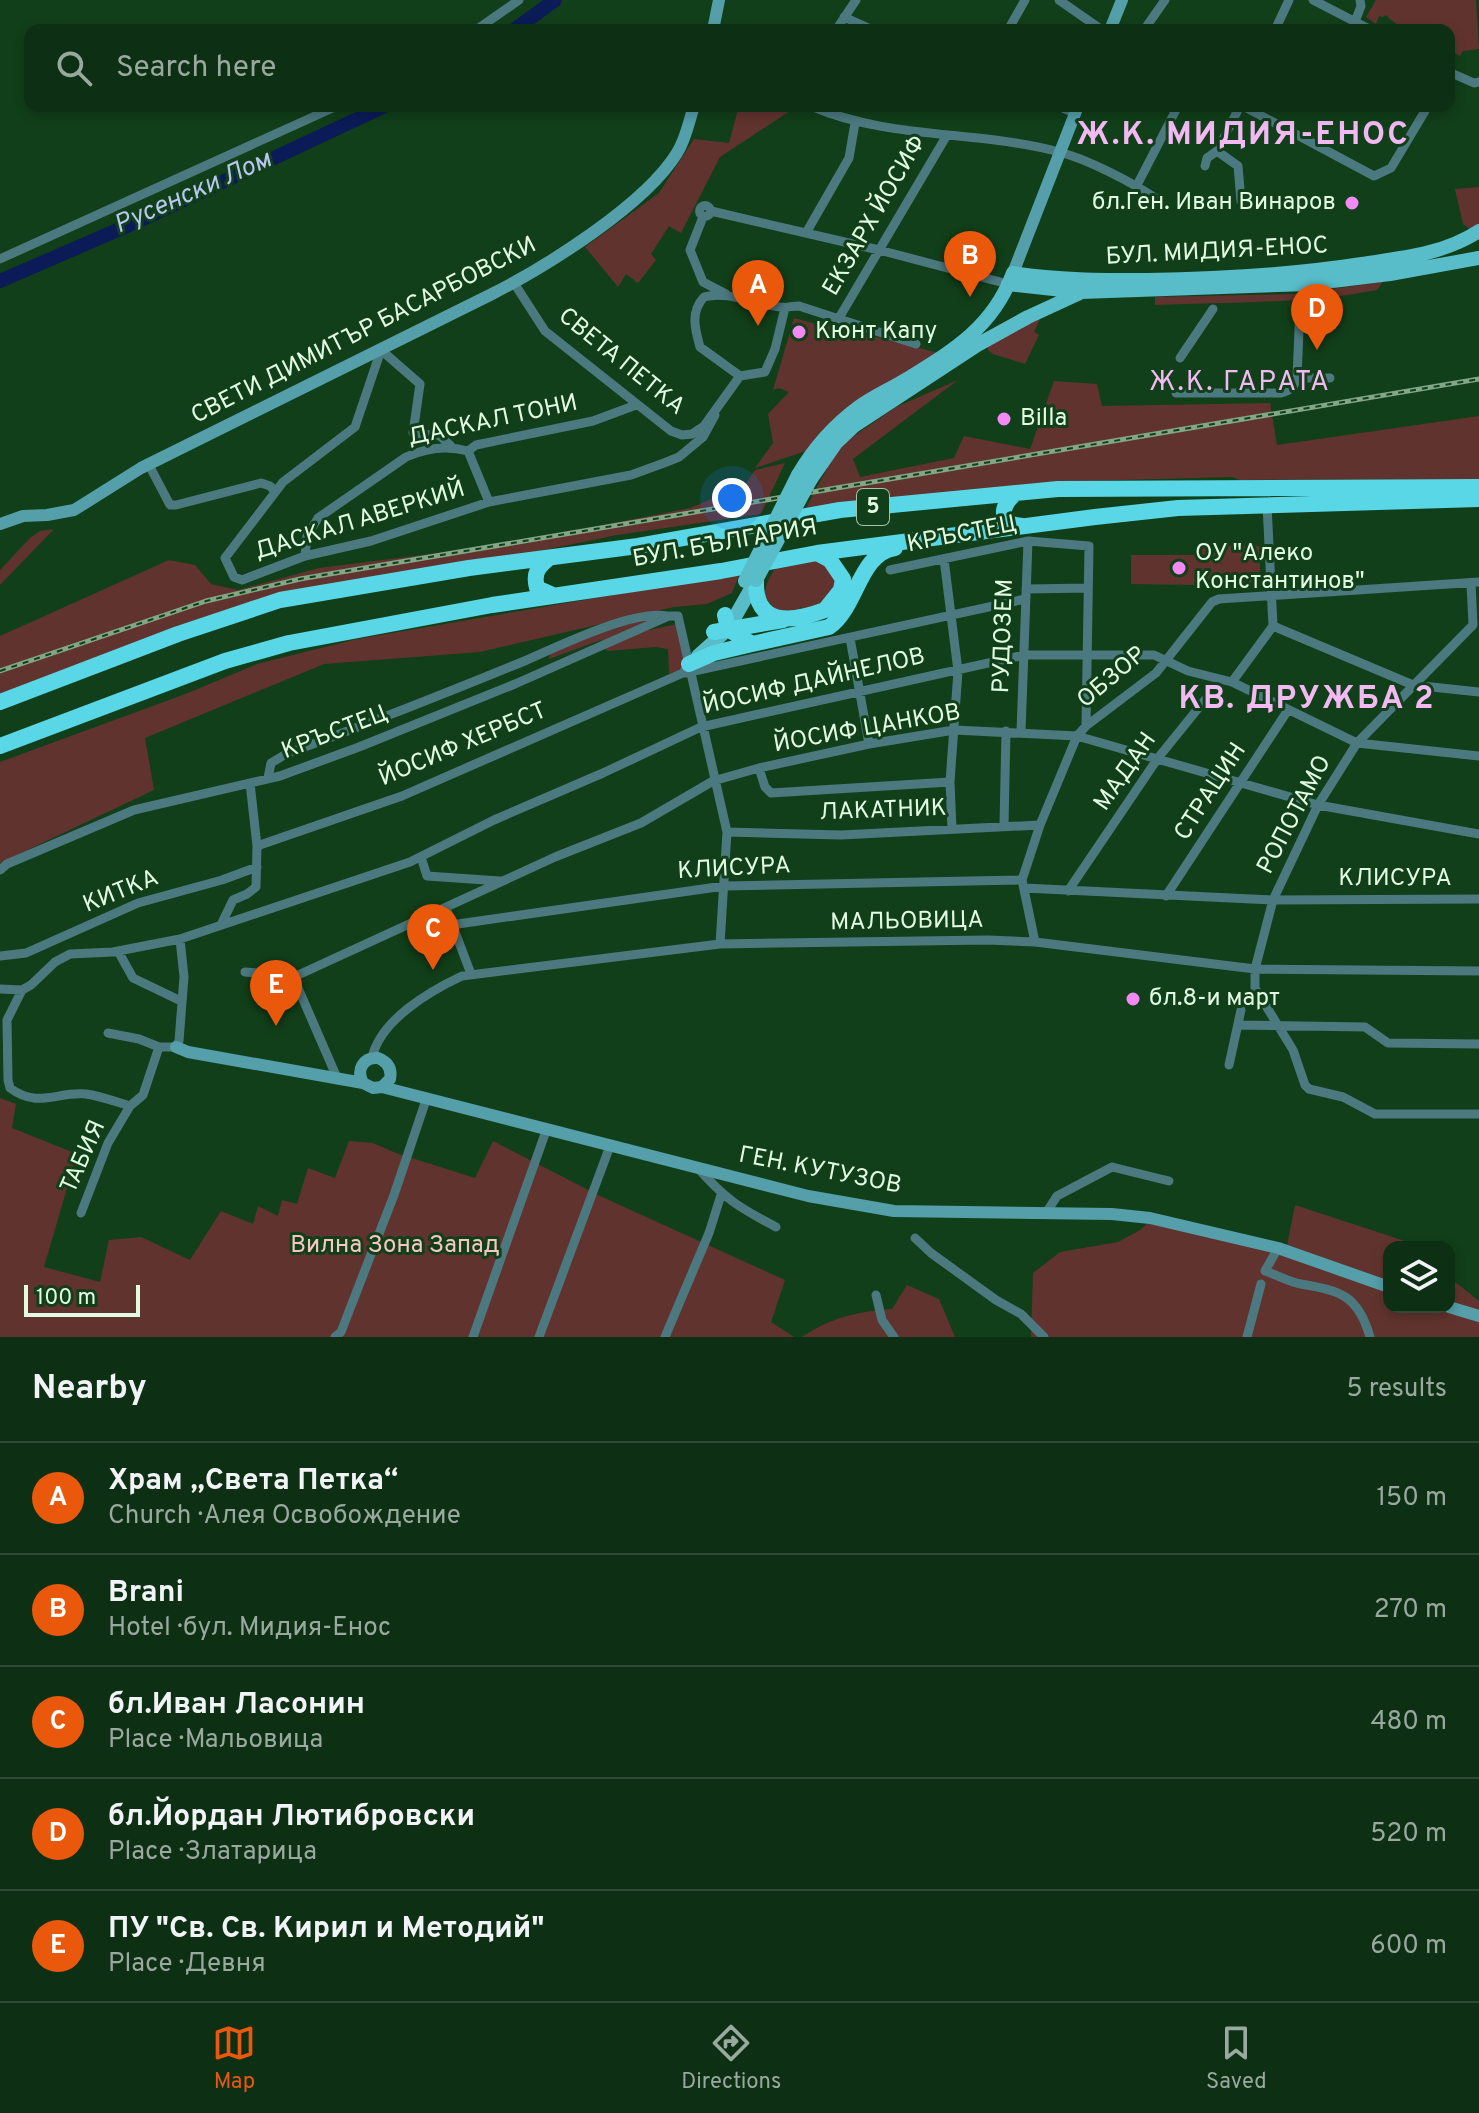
<!DOCTYPE html>
<html lang="en">
<head>
<meta charset="utf-8">
<style>
	:root { --surface:#0d2f13; --page:#16371c; --text:#f1f3f6; --muted:#9aa9a0; --line:#2d4a33; --accent:#ea580c }
	body { margin:0; font-family:Overpass,sans-serif; background:var(--page); color:var(--text) }
	.controls { position:absolute; right:24px; bottom:24px; display:grid; overflow:hidden; border-radius:16px; box-shadow:0 4px 12px #0003 }
	.controls button { width:72px; height:72px; display:grid; place-items:center; padding:0; border:0; border-bottom:2px solid var(--line); background:var(--surface); color:var(--text); font:40px sans-serif }
	.scale { position:absolute; left:24px; bottom:20px; width:116px; box-sizing:border-box; padding-left:8px; border:4px solid #e2fbe3; border-top:0; font-size:22px; line-height:28px; white-space:nowrap; color:#e2fbe3; -webkit-text-stroke:6px #113f19; paint-order:stroke }
	.you { position:absolute; left:732px; top:498px; width:28px; height:28px; margin:-20px; border:6px solid #fff; border-radius:50%; background:#1a73e8; box-shadow:0 0 0 12px #1a73e833 }
	.badge { display:grid; place-items:center; width:52px; height:52px; border-radius:50%; background:var(--accent); color:#fff; font-size:26px; font-weight:700 }
	.pin { position:absolute; translate:-50% -66px; filter:drop-shadow(0 2px 4px #0008) }
	.pin::after { content:''; position:absolute; top:42px; width:28px; height:24px; background:inherit; clip-path:polygon(0 0,100% 0,50% 100%) }
	.list { margin:0; padding:0; list-style:none }
	h2 { display:flex; justify-content:space-between; align-items:center; height:104px; margin:0; padding:0 32px; font-size:34px }
	h2 small { font-size:26px; font-weight:400; color:var(--muted) }
	.list li { display:grid; grid-template-columns:52px 1fr auto; gap:24px; align-items:center; box-sizing:border-box; height:112px; padding:0 32px; border-top:2px solid var(--line) }
	.list b { display:block; font-size:30px; white-space:nowrap }
	.list p { margin:0; font-size:26px; white-space:nowrap; color:var(--muted) }
	.list em { font-size:26px; font-style:normal; color:var(--muted) }
	.icon { flex:none; width:44px; height:44px; fill:none; stroke:currentColor; stroke-width:2; stroke-linecap:round; stroke-linejoin:round }
	.map { position:relative; flex:none; width:1479px; height:1337px; overflow:hidden }
	.search { position:absolute; background:var(--surface); box-shadow:0 4px 12px #0003; left:24px; right:24px; top:24px; height:88px; display:flex; align-items:center; gap:20px; box-sizing:border-box; padding:0 28px; border-radius:16px; color:var(--muted); font-size:30px }
	.sheet { height:664px; background:var(--surface) }
	nav { display:flex; justify-content:space-around; align-items:center; box-sizing:border-box; height:112px; border-top:2px solid var(--line); background:var(--surface); font-size:22px; color:var(--muted) }
	nav a { display:grid; justify-items:center; gap:4px }
	nav .on { color:var(--accent) }
	.map>svg:first-child { display:block }
	.green { fill:#61332e }
	.lines { fill:none; stroke-linecap:round; stroke-linejoin:round }
	.river { stroke:#0b1b58; stroke-width:14 }
	.street { stroke:#4c797f; stroke-width:9 }
	.secondary { stroke:#549fa9; stroke-width:12 }
	.primary { stroke:#58bcc9; stroke-width:14 }
	.highway { stroke:#5ad7e6; stroke-width:16 }
	.rail-casing { stroke:#83a687; stroke-width:5 }
	.rail { stroke:#113f19; stroke-width:2; stroke-dasharray:6; stroke-linecap:butt }
	.primary-bridge { stroke:#58bcc9; stroke-width:14 }
	.poi-dot { fill:#f28af3; stroke:#113f19; stroke-width:3 }
	.labels { text-anchor:middle; dominant-baseline:central; stroke-width:6; stroke-linejoin:round; paint-order:stroke }
	.shield { fill:#113f19; stroke:#a3c3a6; stroke-width:2 }
	.shield-label { font-size:22px; font-weight:bold; fill:#e2fbe3 }
	.poi-label { font-size:24px; fill:#e2fbe3; stroke:#113f19; text-anchor:start }
	.street-label { font-size:24px; fill:#e2fbe3; stroke:#113f19 }
	.park-label { font-size:24px; fill:#f7c6c0; stroke:#113f19 }
	.water-label { font-size:26px; font-style:italic; fill:#b7c7ed; stroke:#113f19 }
	.quarter-label { font-size:28px; letter-spacing:2px; fill:#f2b9f2; stroke:#113f19 }
	.district-label { font-size:32px; font-weight:bold; letter-spacing:2px; fill:#f2b9f2; stroke:#113f19 }
</style>
</head>
<body>
<div class="map">
<svg width="1479" height="1337" viewBox="0 0 1479 1337">
	<rect width="100%" height="100%" fill="#113f19"/>
	<path class="green" d="M1376 0H1476L1479 49 1463 51 1460 56 1449 50V30C1423 30 1405 36 1386 15L1383 17 1379 16 1376 24 1366 17Z
		M739 106H785L793 109 720 157 681 233 669 226 651 254 656 260 638 283 626 274 618 287 585 247 659 193 694 139 729 143Z
		M1479 187V225L1470 229 1463 224 1455 189Z
		M1383 282 1377 290C1305 304 1228 302 1155 305V297L1294 294Z
		M1041 317 1034 332 1039 335 1025 364 993 354 988 350V345Z
		M794 318 827 327 833 324 844 329 939 353 806 451 755 468 773 443 768 414 789 392 779 388 773 390Z
		M958 380 853 459 860 477 954 458 964 436 1030 449 1054 381 1097 384 1102 406 1270 403 1277 445 1479 416V479L1240 480 1232 477 1085 481 806 508 839 446 896 407Z
		M785 463 761 514 617 535 510 557 353 580 0 698V636L169 560 195 565 211 584 238 590 319 568 501 545 690 508 745 485 755 470Z
		M54 529 0 585V570L31 537 40 531Z
		M1198 546H1260V586L1131 584V555H1197Z
		M813 560 831 567 836 585 822 606 803 610 800 606V611C781 614 773 611 764 594 774 559 780 565 813 560Z
		M740 573 732 593 707 604 674 607 480 652 324 664 145 738 154 790 0 863V762L188 693 257 664 357 639Z
		M660 616 607 639 677 624 685 665 681 670 669 674 668 649 656 647 607 651 601 640 549 659 550 651 596 632Z
		M0 1098 16 1104 12 1128 77 1154 44 1267 100 1282 109 1240 141 1237 190 1260 221 1211 253 1224 258 1206 278 1216 282 1200 297 1204 308 1168 335 1178 349 1141 373 1143 396 1153 475 1178 493 1141 600 1196 785 1280 771 1322 794 1337H0Z
		M1295 1205 1411 1243 1415 1247H1389V1307H1449V1277L1479 1301V1337H1031L1033 1273 1060 1252 1118 1242 1140 1230 1148 1223 1286 1251Z
		M907 1285 939 1299 955 1337H802C832 1317 856 1312 892 1309Z"/>
	<g class="lines">
		<path class="river" d="M514 30 555 0
			M0 281 143 219 385 106"/>
		<path class="street" d="M1059 0 1102 30
			M1313 0 1371 30
			M844 17 873 30
			M1355 22 1361 6 1360 0
			M476 30 519 0
			M836 30 856 0
			M1008 30 1025 0
			M1144 30 1165 0
			M1275 30 1289 0
			M1449 72 1474 83 1479 82
			M811 106C890 140 977 130 1059 152 1087 159 1134 183 1158 200
			M1058 106 1075 113
			M1243 106 1374 176 1391 168 1428 106
			M1217 151 1238 166 1241 201
			M1205 166 1207 158 1217 151 1240 106
			M1136 187 1178 106
			M699.5 211a5.5 5.5 0 1 1 11 0a5.5 5.5 0 1 1-11 0Z
			M711 211 879 250 1008 284
			M703 217 690 250 703 282 726 294
			M806 233 849 158 855 123
			M0 259 337 106
			M514 283 545 331 671 431 682 435 692 434 704 426 740 376 700 347C695 329 690 312 704 297 728 290 756 305 780 307 787 308 792 306 799 306L916 344
			M839 318 947 135
			M1180 358 1213 309
			M740 376 765 372 775 349 785 308
			M1297 378H1330
			M1176 393H1281C1291 390 1294 388 1297 378L1300 306
			M451 446 440 436 413 433 420 384 381 350 355 427 283 482 225 558 234 577 242 580 305 556 371 541 489 502 631 475 664 463 679 457 703 437 715 415
			M468 451 489 502
			M149 465 170 505H176L261 483 270 486 275 491
			M305 556 307 536 318 518 406 457C426 448 446 445 468 451L476 445 593 421 636 405
			M944 559 958 671 950 782 952 829
			M890 570 1028 541 1089 546 1086 726
			M1471 583 1473 625 1357 743 1318 805 1273 900 1255 969V988L1293 1050 1305 1085 1309 1089 1343 1097 1375 1114H1479
			M1026 589 1088 588
			M1273 626 1413 685 1479 692
			M850 638 869 744
			M685 673 1025 599
			M1232 682 1273 626 1267 505
			M1021 732 1028 541
			M759 768 765 787 771 793 950 782
			M268 778 271 763 286 754C365 725 444 694 522 662 557 647 631 610 667 616
			M1004 825 1006 731
			M727 832 841 835 1040 825
			M257 846 402 796 683 673 689 664
			M421 857 427 876 500 881
			M0 870 7 864 134 810 280 776 359 747 515 684 669 616H678L727 832 720 944
			M1024 888 1273 900 1479 899
			M1068 891 1158 758 1221 680
			M1166 896 1288 710
			M446 908 471 974
			M221 925 233 900 247 894 256 887 257 846 250 783
			M451 925 724 886 1022 880
			M1035 942 1022 880 1040 825 1077 736 1086 726 1156 673 1212 602 1219 599 1479 582
			M118 951 133 978 181 1001
			M0 956 26 953 138 903 222 880 257 867
			M245 972 296 976 295 981 338 1080
			M296 976 555 857 641 823 713 781 759 768 869 744 954 730 1077 736 1318 805 1479 834
			M0 989 22 990 31 985 55 962 70 954 113 952 180 939 410 862 494 820 603 773 701 727 1024 655H1154L1188 671 1232 682 1357 743 1479 756
			M22 990 7 1020 8 1080 10 1088C38 1109 58 1091 86 1094 101 1096 116 1102 130 1106L108 1143 81 1213
			M1238 1025 1365 1027 1388 1043 1479 1044
			M108 1033 139 1039 159 1047
			M372 1058C380 1020 430 991 462 976L720 944 988 940 1035 942 1255 969 1479 971
			M1229 1065 1241 1010
			M130 1106 143 1095 159 1047H176L179 1041 184 977 180 939
			M697 1167C725 1199 738 1207 776 1227
			M1046 1213 1057 1196 1112 1167 1169 1181
			M915 1238 931 1253 996 1300 1021 1314 1044 1337
			M1278 1248 1265 1271C1277 1275 1289 1282 1301 1284 1341 1291 1358 1295 1370 1337
			M876 1295 882 1320 894 1337
			M335 1337 341 1332 394 1195 426 1100
			M473 1337 546 1131
			M539 1337 610 1146
			M665 1337 709 1233 721 1195
			M1247 1337 1261 1284"/>
		<path class="secondary" d="M713 30 719 0
			M1110 30 1122 0
			M1013 273 1078 106
			M0 524 23 516 47 515 74 510 141 468 492 294C547 266 645 205 677 153 686 139 689 121 694 106
			M176 1047 188 1052 363 1083 373 1088 382 1087 808 1196 894 1211 1112 1214 1150 1218 1278 1248 1389 1287
			M363 1083C356 1070 363 1057 378 1058 388 1062 392 1069 390 1079L382 1087
			M1449 1307 1479 1316"/>
		<path class="primary" d="M1008 284 1081 292 1308 284 1390 274 1479 258
			M798 475C814 448 833 426 859 407 874 396 891 389 907 379 954 350 993 327 1013 273 1057 280 1102 280 1147 280 1219 279 1290 275 1362 264 1402 258 1444 254 1479 231
			M811 479 836 443 854 426 979 344 1028 317 1080 293
			M698 656 728 629 756 580"/>
		<path class="highway" d="M1016 493C1006 501 998 513 1010 524L1022 526
			M549 558C538 567 533 573 537 588L553 595
			M756 580C754 628 793 622 825 610L841 590 843 579 830 560 817 553
			M725 615 728 629 752 644 829 627C857 608 859 553 895 548
			M714 632 783 620
			M689 664 714 653 752 644
			M0 702 178 634 280 600 469 568 638 546 840 510 1058 489 1479 487
			M0 746 225 661 289 643 492 605 721 571 817 553 1095 517 1178 508 1479 499"/>
		<g class="rail-casing">
			<path id="rail" d="M0 671 206 601 300 579 1479 379"/>
		</g>
		<use href="#rail" class="rail"/>
		<path class="primary-bridge" d="M756 580 811 479
			M745 581 798 475"/>
	</g>
	<g class="poi-dot">
		<circle cx="1352" cy="203" r="8"/>
		<circle cx="799" cy="332" r="8"/>
		<circle cx="1004" cy="419" r="8"/>
		<circle cx="1179" cy="568" r="8"/>
		<circle cx="1133" cy="999" r="8"/>
	</g>
	<g class="labels">
		<rect class="shield" x="857" y="489" width="32" height="36" rx="6"/>
		<g class="shield-label">
			<text x="873" y="507">5</text>
		</g>
		<g class="poi-label">
			<text x="1336" y="203" text-anchor="end">бл.Ген. Иван Винаров</text>
			<text x="815" y="332">Кюнт Капу</text>
			<text x="1020" y="419">Billa</text>
			<text x="1195" y="554">ОУ "Алеко<tspan x="1195" dy="28">Константинов"</tspan></text>
			<text x="1149" y="999">бл.8-и март</text>
		</g>
		<g class="street-label">
			<text transform="translate(875 216) rotate(-60)">ЕКЗАРХ ЙОСИФ</text>
			<text transform="translate(1217 252) rotate(-3)">БУЛ. МИДИЯ-ЕНОС</text>
			<text transform="translate(364 331) rotate(-27)">СВЕТИ ДИМИТЪР БАСАРБОВСКИ</text>
			<text transform="translate(621 362) rotate(39)">СВЕТА ПЕТКА</text>
			<text transform="translate(493 421) rotate(-12)">ДАСКАЛ ТОНИ</text>
			<text transform="translate(360 521) rotate(-17)">ДАСКАЛ АВЕРКИЙ</text>
			<text transform="translate(962 535) rotate(-11)">КРЪСТЕЦ</text>
			<text transform="translate(725 544) rotate(-10)">БУЛ. БЪЛГАРИЯ</text>
			<text transform="translate(1004 636) rotate(-88)">РУДОЗЕМ</text>
			<text transform="translate(1112 678) rotate(-40)">ОБЗОР</text>
			<text transform="translate(814 682) rotate(-13)">ЙОСИФ ДАЙНЕЛОВ</text>
			<text transform="translate(867 729) rotate(-10)">ЙОСИФ ЦАНКОВ</text>
			<text transform="translate(335 733) rotate(-21)">КРЪСТЕЦ</text>
			<text transform="translate(463 745) rotate(-23)">ЙОСИФ ХЕРБСТ</text>
			<text transform="translate(1126 772) rotate(-55)">МАДАН</text>
			<text transform="translate(1211 792) rotate(-57)">СТРАЦИН</text>
			<text transform="translate(883 811) rotate(-2)">ЛАКАТНИК</text>
			<text transform="translate(1295 815) rotate(-62)">РОПОТАМО</text>
			<text transform="translate(734 869) rotate(-3)">КЛИСУРА</text>
			<text x="1395" y="879">КЛИСУРА</text>
			<text transform="translate(121 892) rotate(-22)">КИТКА</text>
			<text transform="translate(907 922) rotate(-1)">МАЛЬОВИЦА</text>
			<text transform="translate(84 1157) rotate(-66)">ТАБИЯ</text>
			<text transform="translate(820 1171) rotate(11)">ГЕН. КУТУЗОВ</text>
		</g>
		<g class="park-label">
			<text x="395" y="1246">Вилна Зона Запад</text>
		</g>
		<g class="water-label">
			<text transform="translate(193 193) rotate(-24)">Русенски Лом</text>
		</g>
		<g class="quarter-label">
			<text x="1240" y="383">Ж.К. ГАРАТА</text>
		</g>
		<g class="district-label">
			<text x="1243" y="136">Ж.К. МИДИЯ-ЕНОС</text>
			<text x="1307" y="700">КВ. ДРУЖБА 2</text>
		</g>
	</g>
</svg>
<div class="controls">
<button><svg class="icon" aria-label="layers" viewBox="0 0 24 24"><path d="M12 4l9 5-9 5-9-5zM3 14l9 5 9-5"/></svg></button>
</div>
<div class="scale">100 m</div>
<div class="you"></div>
<div class="pin badge" style="left:758px;top:326px">A</div>
<div class="pin badge" style="left:970px;top:297px">B</div>
<div class="pin badge" style="left:433px;top:970px">C</div>
<div class="pin badge" style="left:1317px;top:350px">D</div>
<div class="pin badge" style="left:276px;top:1026px">E</div>
<div class="search"><svg class="icon" aria-label="search" viewBox="0 0 24 24"><circle cx="10" cy="10" r="6"/><path d="M15 15l6 6"/></svg>Search here</div>
</div>
<section class="sheet">
<h2>Nearby<small>5 results</small></h2>
<ul class="list">
<li><span class="badge">A</span><div><b>Храм „Света Петка“</b><p>Church · Алея Освобождение</p></div><em>150 m</em></li>
<li><span class="badge">B</span><div><b>Brani</b><p>Hotel · бул. Мидия-Енос</p></div><em>270 m</em></li>
<li><span class="badge">C</span><div><b>бл.Иван Ласонин</b><p>Place · Мальовица</p></div><em>480 m</em></li>
<li><span class="badge">D</span><div><b>бл.Йордан Лютибровски</b><p>Place · Златарица</p></div><em>520 m</em></li>
<li><span class="badge">E</span><div><b>ПУ &quot;Св. Св. Кирил и Методий&quot;</b><p>Place · Девня</p></div><em>600 m</em></li>
</ul>
</section>
<nav>
<a class="on"><svg class="icon" aria-label="map" viewBox="0 0 24 24"><path d="M3 6l6-2 6 2 6-2v14l-6 2-6-2-6 2zM9 4v14M15 6v14"/></svg>Map</a>
<a><svg class="icon" aria-label="directions" viewBox="0 0 24 24"><path d="M12 3l9 9-9 9-9-9zM9 14v-3h6M13 9l2 2-2 2"/></svg>Directions</a>
<a><svg class="icon" aria-label="saved" viewBox="0 0 24 24"><path d="M7 4h10v16l-5-4-5 4z"/></svg>Saved</a>
</nav>
</body>
</html>
